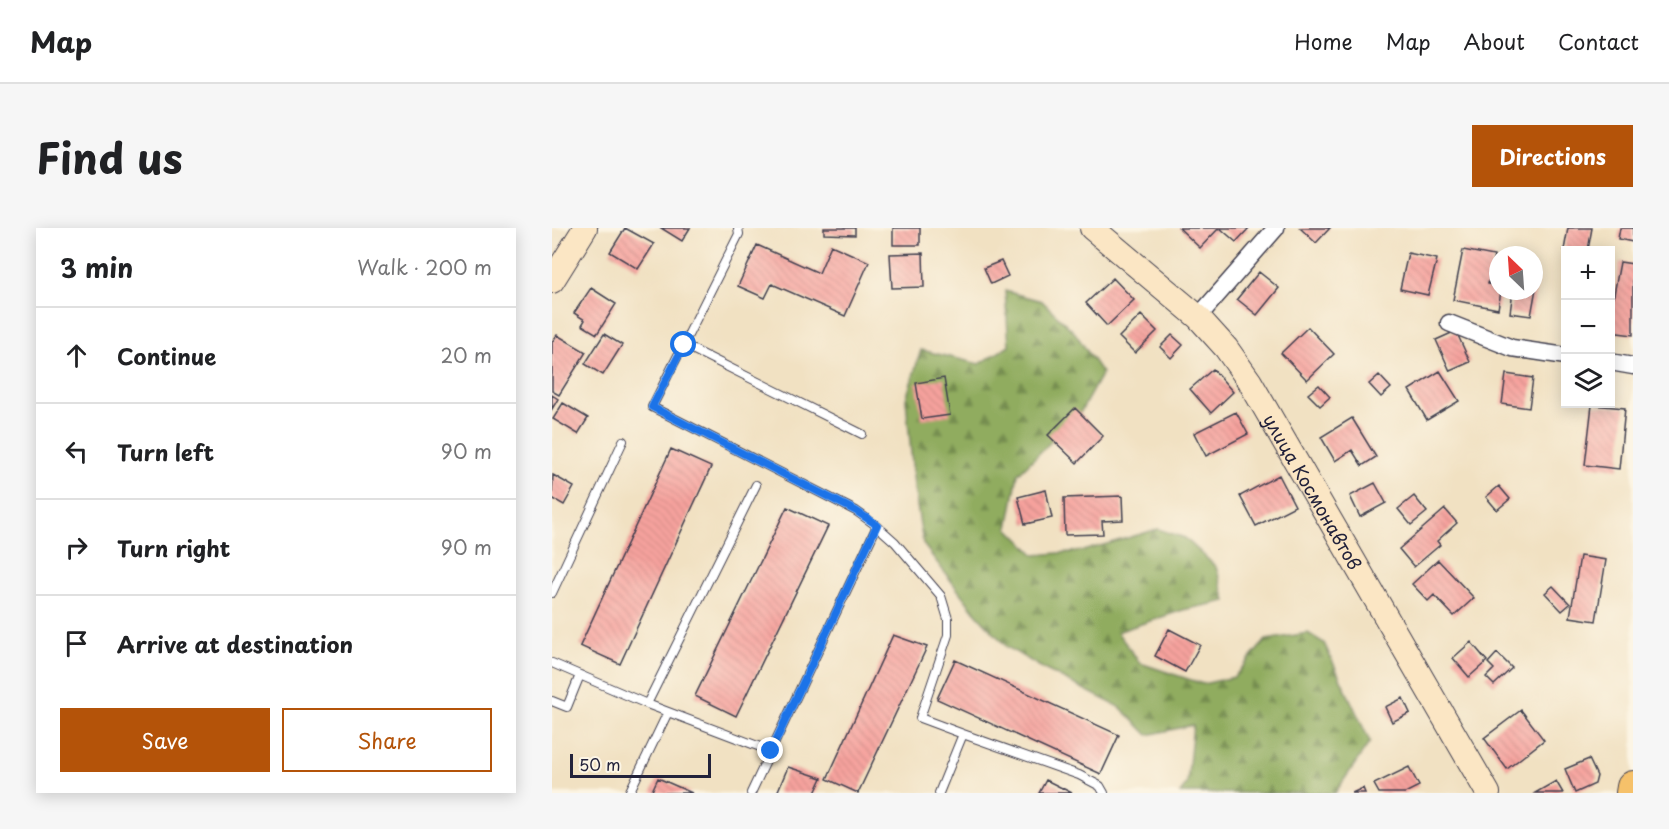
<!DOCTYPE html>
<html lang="en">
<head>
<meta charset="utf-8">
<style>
	:root { --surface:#fff; --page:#f6f6f6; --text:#202124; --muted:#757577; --line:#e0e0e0; --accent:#b45309 }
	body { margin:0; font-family:"Playpen Sans",sans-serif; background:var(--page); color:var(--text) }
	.controls { position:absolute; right:18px; top:18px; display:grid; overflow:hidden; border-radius:0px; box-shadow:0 3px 15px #0003 }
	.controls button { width:54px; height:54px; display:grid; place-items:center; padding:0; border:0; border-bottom:2px solid var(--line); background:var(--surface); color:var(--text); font:30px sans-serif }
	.compass { position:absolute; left:937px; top:18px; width:54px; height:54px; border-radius:50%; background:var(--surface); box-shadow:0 3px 15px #0003; rotate:335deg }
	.scale { position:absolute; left:18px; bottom:15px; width:141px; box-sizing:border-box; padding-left:6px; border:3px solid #22223b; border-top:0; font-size:16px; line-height:21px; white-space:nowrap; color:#22223b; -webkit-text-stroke:4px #fcf5e5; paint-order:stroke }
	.stop { position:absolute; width:18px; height:18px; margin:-14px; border:4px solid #1a73e8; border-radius:50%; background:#fff }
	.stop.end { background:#1a73e8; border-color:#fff; box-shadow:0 2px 6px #0008 }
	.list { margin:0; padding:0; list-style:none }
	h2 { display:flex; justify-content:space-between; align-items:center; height:78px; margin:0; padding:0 24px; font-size:26px }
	h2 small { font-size:20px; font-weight:400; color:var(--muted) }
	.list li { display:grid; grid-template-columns:39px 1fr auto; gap:18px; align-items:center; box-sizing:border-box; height:96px; padding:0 24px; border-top:2px solid var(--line) }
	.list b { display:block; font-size:22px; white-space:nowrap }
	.list em { font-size:20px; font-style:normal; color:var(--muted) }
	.actions { display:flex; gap:12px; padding:18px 24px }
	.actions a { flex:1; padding:14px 0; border:2px solid var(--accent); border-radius:0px; text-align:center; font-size:21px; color:var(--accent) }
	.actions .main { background:var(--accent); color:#fff }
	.icon { flex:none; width:33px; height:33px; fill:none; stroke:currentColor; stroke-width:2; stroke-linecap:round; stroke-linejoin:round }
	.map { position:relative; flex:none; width:1081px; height:565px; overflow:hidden; border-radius:0px }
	header { display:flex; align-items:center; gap:36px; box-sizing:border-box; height:84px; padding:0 30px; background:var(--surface); border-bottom:2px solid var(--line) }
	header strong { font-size:28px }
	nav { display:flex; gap:33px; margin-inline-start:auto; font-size:21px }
	.intro { display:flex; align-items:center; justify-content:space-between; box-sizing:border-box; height:144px; padding:0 36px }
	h1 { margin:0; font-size:42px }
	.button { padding:15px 27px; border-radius:0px; background:var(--accent); color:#fff; font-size:21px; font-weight:700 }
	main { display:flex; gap:36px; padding:0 36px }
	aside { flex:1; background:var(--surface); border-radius:0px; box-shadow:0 3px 15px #0003 }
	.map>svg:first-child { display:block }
	.forest { fill:url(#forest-firs); stroke:#59674c; stroke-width:1.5 }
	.building { fill:url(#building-back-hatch) }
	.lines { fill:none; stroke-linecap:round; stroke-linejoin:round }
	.lane-casing { stroke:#413f4f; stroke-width:10 }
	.street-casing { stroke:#413f4f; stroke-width:19 }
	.secondary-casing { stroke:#413f4f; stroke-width:26 }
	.highway-casing { stroke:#413f4f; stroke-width:34 }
	.lane { stroke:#fff; stroke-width:8 }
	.street { stroke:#fff; stroke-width:16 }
	.secondary { stroke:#fbe6c4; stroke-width:24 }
	.highway { stroke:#f6c16b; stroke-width:32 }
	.route { stroke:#1a73e8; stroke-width:8 }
	.labels { text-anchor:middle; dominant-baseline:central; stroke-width:4.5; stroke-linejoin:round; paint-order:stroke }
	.street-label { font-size:18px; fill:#22223b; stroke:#fcf5e5 }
</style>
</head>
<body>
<header>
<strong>Map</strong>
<nav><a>Home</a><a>Map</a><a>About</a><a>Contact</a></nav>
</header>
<div class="intro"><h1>Find us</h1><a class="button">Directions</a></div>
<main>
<aside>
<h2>3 min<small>Walk · 200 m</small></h2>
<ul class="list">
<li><svg class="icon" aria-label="ahead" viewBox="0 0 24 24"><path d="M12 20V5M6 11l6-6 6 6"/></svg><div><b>Continue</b></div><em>20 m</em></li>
<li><svg class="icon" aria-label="left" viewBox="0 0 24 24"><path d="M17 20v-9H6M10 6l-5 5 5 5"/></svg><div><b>Turn left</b></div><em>90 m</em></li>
<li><svg class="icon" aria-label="right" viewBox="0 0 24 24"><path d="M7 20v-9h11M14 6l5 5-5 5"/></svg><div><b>Turn right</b></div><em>90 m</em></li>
<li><svg class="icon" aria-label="arrive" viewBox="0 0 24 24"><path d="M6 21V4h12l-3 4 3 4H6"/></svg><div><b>Arrive at destination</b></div></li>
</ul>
<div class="actions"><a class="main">Save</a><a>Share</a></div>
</aside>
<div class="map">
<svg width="1081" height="565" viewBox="0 0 1081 565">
	<defs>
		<pattern id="forest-firs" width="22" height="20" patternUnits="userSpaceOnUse" patternTransform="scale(1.5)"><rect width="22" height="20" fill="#90ac5e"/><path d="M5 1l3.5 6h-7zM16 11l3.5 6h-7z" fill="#758c4f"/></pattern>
		<pattern id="building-back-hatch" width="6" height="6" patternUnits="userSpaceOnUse" patternTransform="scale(1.5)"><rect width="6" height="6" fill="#f6a29d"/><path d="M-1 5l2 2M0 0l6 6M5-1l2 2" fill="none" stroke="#d38b88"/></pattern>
	</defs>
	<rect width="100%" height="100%" fill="#fcf5e5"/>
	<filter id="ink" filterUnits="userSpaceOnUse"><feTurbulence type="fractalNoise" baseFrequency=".0167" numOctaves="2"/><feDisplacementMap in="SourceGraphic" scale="12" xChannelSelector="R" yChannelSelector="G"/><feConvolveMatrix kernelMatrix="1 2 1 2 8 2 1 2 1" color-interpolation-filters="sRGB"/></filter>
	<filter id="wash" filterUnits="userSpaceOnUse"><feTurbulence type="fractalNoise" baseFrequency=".008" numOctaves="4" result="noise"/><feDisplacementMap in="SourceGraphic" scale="24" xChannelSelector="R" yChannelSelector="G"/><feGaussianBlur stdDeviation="1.35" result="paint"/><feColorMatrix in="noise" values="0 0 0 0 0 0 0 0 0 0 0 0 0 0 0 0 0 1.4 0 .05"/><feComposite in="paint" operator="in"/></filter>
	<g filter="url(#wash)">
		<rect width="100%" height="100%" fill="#f1e1c2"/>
		<path class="forest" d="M453 63 490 73 523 105 550 145 528 185 466 246 456 300 483 327 531 323 606 301 633 310 664 339 674 373 631 382 565 404 588 435 651 456 682 449 714 412 756 405 772 415 818 514 783 565H628L635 556 641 497 596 507 569 480 492 441 455 419 422 383 371 316 362 258 354 171 369 122 427 136 457 118Z"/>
		<g id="blocks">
			<path class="building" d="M73 0 102 16 86 41 58 24Z
				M109 0H138L130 13Z
				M272 0H303V7L272 6Z
				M341 0H368V17H341Z
				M627 0H667L648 20Z
				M668 0H697L684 14Z
				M748 0H778L764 15Z
				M1016 0H1040L1036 22H1012Z
				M1068 0H1081V14L1066 11Z
				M205 17 267 45 279 17 317 34 293 88 220 56 213 70 186 58Z
				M911 22 942 28 936 56 946 58V63H949L946 81 901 72Z
				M371 25 372 59 340 60 338 26Z
				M856 25 885 31 876 67 848 61Z
				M449 33 456 48 439 56 432 40Z
				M1068 34 1081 36V107L1058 104V88Z
				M707 44 727 60 705 87 685 71Z
				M561 50 582 72 555 98 534 75Z
				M982 54 985 55 979 88 958 85 961 63H982Z
				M39 60 64 76 45 106 30 97 33 92 22 85Z
				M589 87 605 103 583 125 567 109Z
				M756 99 782 126 755 152 729 125Z
				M904 103 918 134 898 143 884 112Z
				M52 106 70 117 51 147 33 136Z
				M5 107 34 124 7 167 0 163V114Z
				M620 107 631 117 619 130 608 119Z
				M661 141 681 164 659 185 638 161Z
				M888 143 907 173 875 192 857 162Z
				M954 146 981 150 977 180 950 176Z
				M827 147 839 160 829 169 817 156Z
				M392 150 398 187 370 191 364 155Z
				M767 157 778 169 768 178 756 166Z
				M0 167 6 171 0 181Z
				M11 175 36 190 26 206 1 191Z
				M1040 177 1073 180 1067 241 1033 237Z
				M523 180 551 208 525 235 496 207Z
				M684 184 696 206 654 228 642 205Z
				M800 190 824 229 810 238 800 222 783 233 769 209Z
				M119 221 159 239 68 436 28 418Z
				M1 247 22 259 12 277 0 270Z
				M727 247 743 278 704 298 688 268Z
				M823 255 834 275 808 289 798 268Z
				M947 258 958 271 945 282 934 269Z
				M494 262 500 290 473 296 466 269Z
				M570 268 571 292 550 293 551 306 513 307 512 270Z
				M862 268 875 284 859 297 846 281Z
				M235 279 276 298 184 488 143 468Z
				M893 281 905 295 885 313 888 317 862 339 847 321Z
				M1028 328 1054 332 1044 393 1018 389Z
				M886 332 922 370 902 388 882 367 876 373 860 356Z
				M1001 358 1018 376 1010 383 993 365Z
				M617 401 648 417 633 444 603 428Z
				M341 407 375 419 306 565 275 551Z
				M919 414 935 433 917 449 901 430Z
				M945 425 960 440 942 457 934 449 942 441 936 435Z
				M403 432 567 507 549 546 385 471Z
				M851 470 858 485 840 494 833 479Z
				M969 482 992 512 955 541 932 510Z
				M1037 531 1045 548 1043 556 1023 565 1013 541Z
				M236 539 270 550 263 565H225Z
				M857 539 867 558 853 565H827L822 556Z
				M106 550 140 565H99Z
				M494 552 520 565H487Z
				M1004 553 1011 565H983Z
				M811 560 813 565H800Z"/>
		</g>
	</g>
	<g filter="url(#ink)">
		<use href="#blocks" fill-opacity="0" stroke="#413f4f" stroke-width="1.5"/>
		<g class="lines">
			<g class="lane-casing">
				<path id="lane" d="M186 0 187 6 100 179 304 283 325 298 343 314 389 368 396 391V407L368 490 411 506 387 565
					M132 117 310 206
					M0 365 71 213
					M0 435 95 476 219 523
					M0 473 15 479 28 447
					M95 476 204 257
					M411 506 527 547 548 558 552 565
					M77 565 116 484
					M199 565 325 298"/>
			</g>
			<g class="street-casing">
				<path id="street" d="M646 89 724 0
					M897 95 960 120 1014 128
					M1058 134 1081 138"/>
			</g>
			<g class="secondary-casing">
				<g id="secondary">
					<path id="s1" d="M540 0 646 89 674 120 698 154 936 565"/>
					<path d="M0 53 33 0"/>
				</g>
			</g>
			<g class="highway-casing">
				<path id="highway" d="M1080 565 1081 559"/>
			</g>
			<use href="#lane" class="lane"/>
			<use href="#street" class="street"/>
			<use href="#secondary" class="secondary"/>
			<use href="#highway" class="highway"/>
		</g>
	</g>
	<g class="lines" filter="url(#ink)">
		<path class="route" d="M132 117 100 179 304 283 325 297 219 523"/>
	</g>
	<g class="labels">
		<g class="street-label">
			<text stroke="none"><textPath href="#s1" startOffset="348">улица Космонавтов</textPath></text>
		</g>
	</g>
</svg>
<div class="controls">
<button>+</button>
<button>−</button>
<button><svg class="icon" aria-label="layers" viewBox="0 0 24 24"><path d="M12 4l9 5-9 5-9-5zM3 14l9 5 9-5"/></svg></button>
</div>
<svg class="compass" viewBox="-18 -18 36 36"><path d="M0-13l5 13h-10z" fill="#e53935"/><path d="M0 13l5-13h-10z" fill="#757577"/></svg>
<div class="scale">50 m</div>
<div class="stop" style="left:132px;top:117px"></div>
<div class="stop end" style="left:219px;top:523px"></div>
</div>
</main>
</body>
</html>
